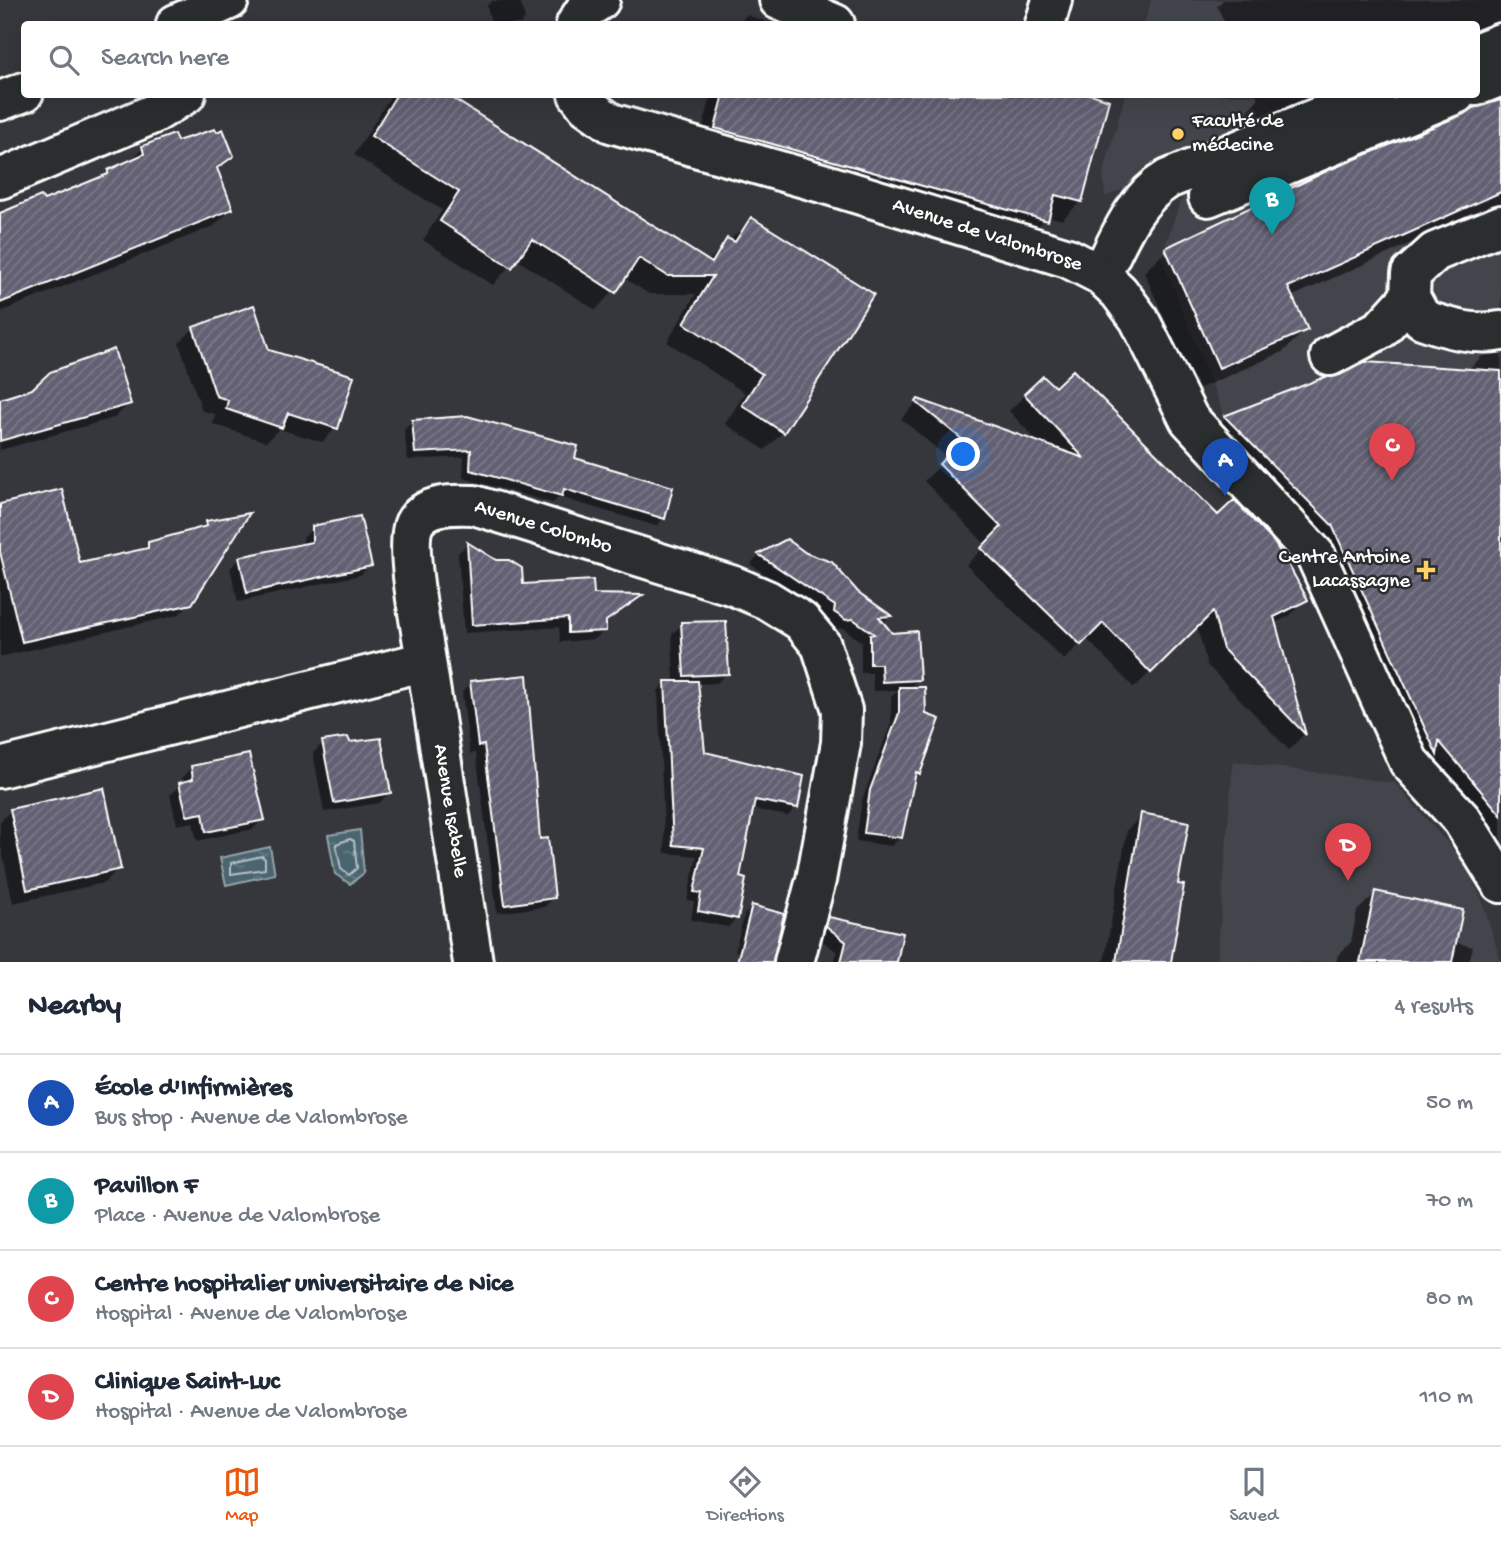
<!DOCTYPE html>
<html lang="en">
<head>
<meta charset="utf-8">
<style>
	:root { --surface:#fff; --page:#f6f6f7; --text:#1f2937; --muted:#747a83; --line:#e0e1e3; --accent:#ea580c }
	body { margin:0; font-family:"Gochi Hand",sans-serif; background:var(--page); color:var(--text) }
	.you { position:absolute; left:964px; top:455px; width:24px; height:24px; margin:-18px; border:5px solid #fff; border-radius:50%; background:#1a73e8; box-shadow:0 0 0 10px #1a73e833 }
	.badge { display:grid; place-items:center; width:46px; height:46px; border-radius:50%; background:var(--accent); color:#fff; font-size:23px; font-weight:700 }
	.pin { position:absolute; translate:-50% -58px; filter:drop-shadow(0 2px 4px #0008) }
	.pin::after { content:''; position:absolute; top:37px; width:24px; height:21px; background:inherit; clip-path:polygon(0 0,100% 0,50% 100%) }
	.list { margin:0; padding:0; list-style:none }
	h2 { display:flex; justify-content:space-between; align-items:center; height:91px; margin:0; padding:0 28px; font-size:30px }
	h2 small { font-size:23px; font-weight:400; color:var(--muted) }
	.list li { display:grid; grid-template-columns:46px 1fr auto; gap:21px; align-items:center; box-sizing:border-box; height:98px; padding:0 28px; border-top:2px solid var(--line) }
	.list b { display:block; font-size:26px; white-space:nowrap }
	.list p { margin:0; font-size:23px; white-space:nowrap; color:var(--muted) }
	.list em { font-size:23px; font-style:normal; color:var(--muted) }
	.icon { flex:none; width:38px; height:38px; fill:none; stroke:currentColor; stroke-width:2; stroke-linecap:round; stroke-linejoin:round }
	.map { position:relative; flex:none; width:1501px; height:962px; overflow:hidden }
	.search { position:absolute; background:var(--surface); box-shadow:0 7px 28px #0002; left:21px; right:21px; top:21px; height:77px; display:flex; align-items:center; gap:18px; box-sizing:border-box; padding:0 24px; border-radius:7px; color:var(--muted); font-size:26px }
	.sheet { height:483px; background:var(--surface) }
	nav { display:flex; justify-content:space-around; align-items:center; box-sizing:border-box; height:98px; border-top:2px solid var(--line); background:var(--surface); font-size:19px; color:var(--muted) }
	nav a { display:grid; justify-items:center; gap:4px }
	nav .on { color:var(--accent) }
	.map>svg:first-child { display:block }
	.built { fill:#43444c }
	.water { fill:url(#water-ripples); stroke:#94a3a9; stroke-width:2 }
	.shadow { fill:#0007 }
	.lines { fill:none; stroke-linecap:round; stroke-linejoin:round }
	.shore { stroke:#b7c1c6; stroke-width:2 }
	.building { fill:url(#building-hatch); stroke:#fff; stroke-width:2 }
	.minor-casing { stroke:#fff; stroke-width:44 }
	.major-casing { stroke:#fff; stroke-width:44 }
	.minor { stroke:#2a2d2e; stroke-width:38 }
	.major { stroke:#2a2d2e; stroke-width:38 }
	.poi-dot { fill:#ffd166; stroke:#2a2d2e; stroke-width:2.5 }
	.labels { text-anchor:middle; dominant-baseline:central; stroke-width:5; stroke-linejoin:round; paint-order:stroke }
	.poi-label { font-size:21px; fill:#fff; stroke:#2a2d2e; text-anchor:start }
	.street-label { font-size:21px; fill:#fff; stroke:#2a2d2e }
</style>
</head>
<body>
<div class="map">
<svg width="1501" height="962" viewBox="0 0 1501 962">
	<defs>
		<pattern id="water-ripples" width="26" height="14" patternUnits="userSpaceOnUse" patternTransform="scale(1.75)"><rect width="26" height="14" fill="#4c6570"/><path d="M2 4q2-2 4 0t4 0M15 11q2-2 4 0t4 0" fill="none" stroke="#677c85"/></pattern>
		<pattern id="building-hatch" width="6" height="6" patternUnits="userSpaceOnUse" patternTransform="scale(1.75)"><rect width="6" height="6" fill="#636173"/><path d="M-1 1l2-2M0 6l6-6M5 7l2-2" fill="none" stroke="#7a7988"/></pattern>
	</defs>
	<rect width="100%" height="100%" fill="#35373c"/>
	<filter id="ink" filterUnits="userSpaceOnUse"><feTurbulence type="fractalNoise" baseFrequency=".0143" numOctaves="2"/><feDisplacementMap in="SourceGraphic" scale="14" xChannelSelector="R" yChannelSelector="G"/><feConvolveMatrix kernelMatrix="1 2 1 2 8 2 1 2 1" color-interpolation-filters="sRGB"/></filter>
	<g filter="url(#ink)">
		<path class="built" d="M1151 0H1501V23L1477 33 1476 24H1144Z
			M1501 59V815L1469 776 1437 756 1335 534 1229 428 1161 256 1184 192Z
			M1125 95H1332L1105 197 1103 175Z
			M1233 761 1395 783 1463 861 1482 900 1501 962H1217Z"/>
		<path class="water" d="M360 830 364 873 350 884 335 874 328 835Z
			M270 847 275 874 226 885 220 858Z"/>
		<path class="shadow" d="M520 0 525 19 520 24H491L487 5 492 1Z
			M1223 0H1501V36L1476 46V24H1225L1217 6Z
			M747 15 773 24H737Z
			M392 94H442L707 262 752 219 783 432 765 450 725 424 745 393 667 342 696 294H649L624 278 596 310 516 259 493 285 423 240 442 210 354 155Z
			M712 94H964L1081 201 1062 220 1047 216 1027 239 697 147Z
			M1256 94H1362L1257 132 1248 110 1258 99Z
			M1501 100V203L1291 297 1306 329 1283 352 1196 390 1144 272 1167 250Z
			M200 133 232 156 216 171 231 209 214 226 0 312V215L43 202 101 179 108 172 127 163 143 148 176 143Z
			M194 328 268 351 336 428 322 442 279 429 266 442 213 424 215 414 202 411 179 343Z
			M1501 353V856L1425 764 1314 544 1206 436 1225 418 1326 379 1467 371 1482 356Z
			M1043 378 1218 518 1306 600 1289 616 1274 624 1304 734 1289 750 1207 665 1197 626 1134 688 1086 638 1064 660 966 565 986 545 924 481 948 458 901 419 918 401 1040 444 1009 411Z
			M0 401 129 404 114 418 0 450Z
			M412 422 572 459 664 518 656 526 559 497 553 503 463 478 464 457 408 460 404 430Z
			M0 505 79 565 140 552 149 543 199 530 207 523 246 515 191 603 178 615 0 657Z
			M313 528 370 566 360 575 238 602 230 568 240 559 303 545V538Z
			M787 541 889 617 882 624 919 679 909 689 918 773 912 779 900 838 891 846 856 841 862 800 891 723V697L898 690 873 691 872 673H861V646L863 643 843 628 836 629 826 622V616L750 564 759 555Z
			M467 544 495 562 521 585 592 596 639 597 604 623 605 630 595 639 560 642 559 627 464 633 458 553Z
			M682 624 727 673 717 683 697 684 703 754 796 807 788 816 751 809 738 879 737 918 728 927 691 920 694 901 687 900 697 856 665 853 658 691 666 682H674L672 634Z
			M471 683 538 841 554 898 544 907 497 913 476 753 470 754 462 692Z
			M323 743 349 744 389 793 379 803 324 812 313 753Z
			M191 768 263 819 253 829 197 841 193 822 177 825 170 795 183 784 182 778Z
			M11 810 119 868 104 883 13 903 0 842V822Z
			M1142 815 1176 885 1169 962H1104L1127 830Z
			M1376 893 1454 942 1473 947 1469 962H1336L1338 955 1351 942 1357 911Z
			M752 907 765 957 735 951 744 915Z
			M829 919 896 962H834L837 952 817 937 819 929Z"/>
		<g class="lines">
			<path class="shore" d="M350 839 354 841 357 868 349 875 341 869 336 844Z
				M262 856 265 859V869L231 874V863Z"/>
		</g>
		<path class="building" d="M397 94H446L712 263 727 238 735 242 751 217 874 294 784 433 742 405 762 374 684 323 713 276H668L639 258 616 293 532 239 512 268 440 221 459 192 371 136Z
			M724 94H1091L1109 100 1082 202 1055 195 1048 221 715 128Z
			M1501 100V192L1288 287 1308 330 1219 368 1165 248 1329 170 1464 114 1473 108Z
			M215 129 217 132 223 129 234 156 217 168 233 209 0 303V213L41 196 44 200 108 174V170L144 154 142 146 174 134 177 141Z
			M254 305 269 350 354 376 338 429 288 413 282 428 226 409 228 400 216 396 193 327Z
			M114 349 131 404 0 441V399L32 389 50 372Z
			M1365 362 1501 371V815L1439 741 1437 755 1332 525 1224 416 1325 377 1340 375Z
			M1073 370 1218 515 1234 500 1273 541 1288 564 1308 600 1274 617 1306 735 1223 649 1213 612 1151 673 1103 623 1081 645 981 548 1001 527 939 464 963 440 916 402 918 399 1084 458 1024 394 1043 376 1055 387Z
			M467 416 578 446 575 458 673 487 665 519 564 489 562 496 470 470 471 450 415 453 412 420Z
			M62 489 80 563 148 548V542L207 526 206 521 250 513 192 604 22 642 0 552V504Z
			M360 516 372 566 247 593 239 557 312 542V526Z
			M787 539 806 553 832 562 858 592 892 616 879 617 892 633 917 631 920 680 882 682 881 664H870V635L874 634 853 619 846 620 834 612 835 606 758 554Z
			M467 542 496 560H509L522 568 523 584 593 580 594 594 643 595 606 621V631L568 633V618L472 625Z
			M726 621 729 674 684 676 681 622Z
			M527 675 540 839 548 838 555 898 505 905 484 745 478 746 470 681Z
			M665 681H698L705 752 804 776 798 808 755 800 740 877 746 879 738 919 698 911 701 893 694 892 704 848 673 845Z
			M899 687H925L926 714 940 719 920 774 916 772 902 838 864 833 870 790 899 713Z
			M348 737 350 742 381 738 391 793 334 803 322 741Z
			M249 754 265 820 206 832 203 813 187 816 179 783 193 779 191 766Z
			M104 788 121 869 27 890 10 809Z
			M1141 813 1189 822 1178 884 1184 885 1171 962H1116Z
			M1375 891 1463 910 1452 962H1360Z
			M752 905 784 914 773 962H737Z
			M829 917 903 933 897 962H841L846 942 826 926Z"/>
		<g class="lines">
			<g class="minor-casing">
				<path id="minor" d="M1476 53 1501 43
					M1476 86 1501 76
					M0 179 153 114 186 94
					M1208 197 1456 94
					M1501 225 1435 252 1411 274 1410 297 1422 319C1447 328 1474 336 1501 331
					M1101 275C1119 239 1133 200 1168 179L1375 94
					M1330 356 1381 329 1410 297
					M426 661 473 962
					M0 768 426 661C422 633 404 546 414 524 425 503 454 504 474 505L734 586 767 600 801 621 821 645 842 710 841 743 816 880 794 962"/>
			</g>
			<g class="major-casing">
				<path id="major" d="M779 0 835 24
					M176 24 229 0
					M576 24 585 10 600 0
					M1045 24 1052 0
					M578 94 587 106 611 123 822 183 1068 258 1101 275 1119 292 1139 319 1189 419 1316 556 1409 762 1462 820 1501 883
					M0 101 24 92"/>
			</g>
			<use href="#minor" class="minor"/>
			<use href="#major" class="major"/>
		</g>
	</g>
	<g class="poi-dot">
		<circle cx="1178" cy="134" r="7"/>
		<path d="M1422.5 559.5h7v7h7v7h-7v7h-7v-7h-7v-7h7z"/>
	</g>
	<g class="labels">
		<g class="poi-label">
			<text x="1192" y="122">Faculté de<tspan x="1192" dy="24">médecine</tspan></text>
			<text x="1410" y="558" text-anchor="end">Centre Antoine<tspan x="1410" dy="24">Lacassagne</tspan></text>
		</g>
		<g class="street-label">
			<text transform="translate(987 236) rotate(18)">Avenue de Valombrose</text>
			<text transform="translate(543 528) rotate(17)">Avenue Colombo</text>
			<text transform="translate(449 811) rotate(81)">Avenue Isabelle</text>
		</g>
	</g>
</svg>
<div class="you"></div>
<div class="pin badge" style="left:1225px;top:496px;background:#1a4fb4">A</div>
<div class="pin badge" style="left:1272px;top:235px;background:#0f9aa8">B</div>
<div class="pin badge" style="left:1392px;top:481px;background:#e0444e">C</div>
<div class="pin badge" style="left:1348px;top:881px;background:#e0444e">D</div>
<div class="search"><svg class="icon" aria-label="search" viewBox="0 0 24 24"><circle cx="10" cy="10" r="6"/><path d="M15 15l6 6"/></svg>Search here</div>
</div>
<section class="sheet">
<h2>Nearby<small>4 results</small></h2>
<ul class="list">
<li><span class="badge" style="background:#1a4fb4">A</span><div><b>École d'Infirmières</b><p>Bus stop · Avenue de Valombrose</p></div><em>50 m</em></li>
<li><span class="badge" style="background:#0f9aa8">B</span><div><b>Pavillon F</b><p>Place · Avenue de Valombrose</p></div><em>70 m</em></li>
<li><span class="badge" style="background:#e0444e">C</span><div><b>Centre hospitalier universitaire de Nice</b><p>Hospital · Avenue de Valombrose</p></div><em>80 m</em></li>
<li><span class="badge" style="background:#e0444e">D</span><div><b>Clinique Saint-Luc</b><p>Hospital · Avenue de Valombrose</p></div><em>110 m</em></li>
</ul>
</section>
<nav>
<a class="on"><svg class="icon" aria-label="map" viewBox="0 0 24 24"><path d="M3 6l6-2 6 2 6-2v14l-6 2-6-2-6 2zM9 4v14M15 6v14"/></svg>Map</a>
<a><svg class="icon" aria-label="directions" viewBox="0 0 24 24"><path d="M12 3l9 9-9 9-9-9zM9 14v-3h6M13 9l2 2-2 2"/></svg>Directions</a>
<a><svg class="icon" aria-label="saved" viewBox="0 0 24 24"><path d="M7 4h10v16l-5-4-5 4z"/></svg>Saved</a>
</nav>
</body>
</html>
